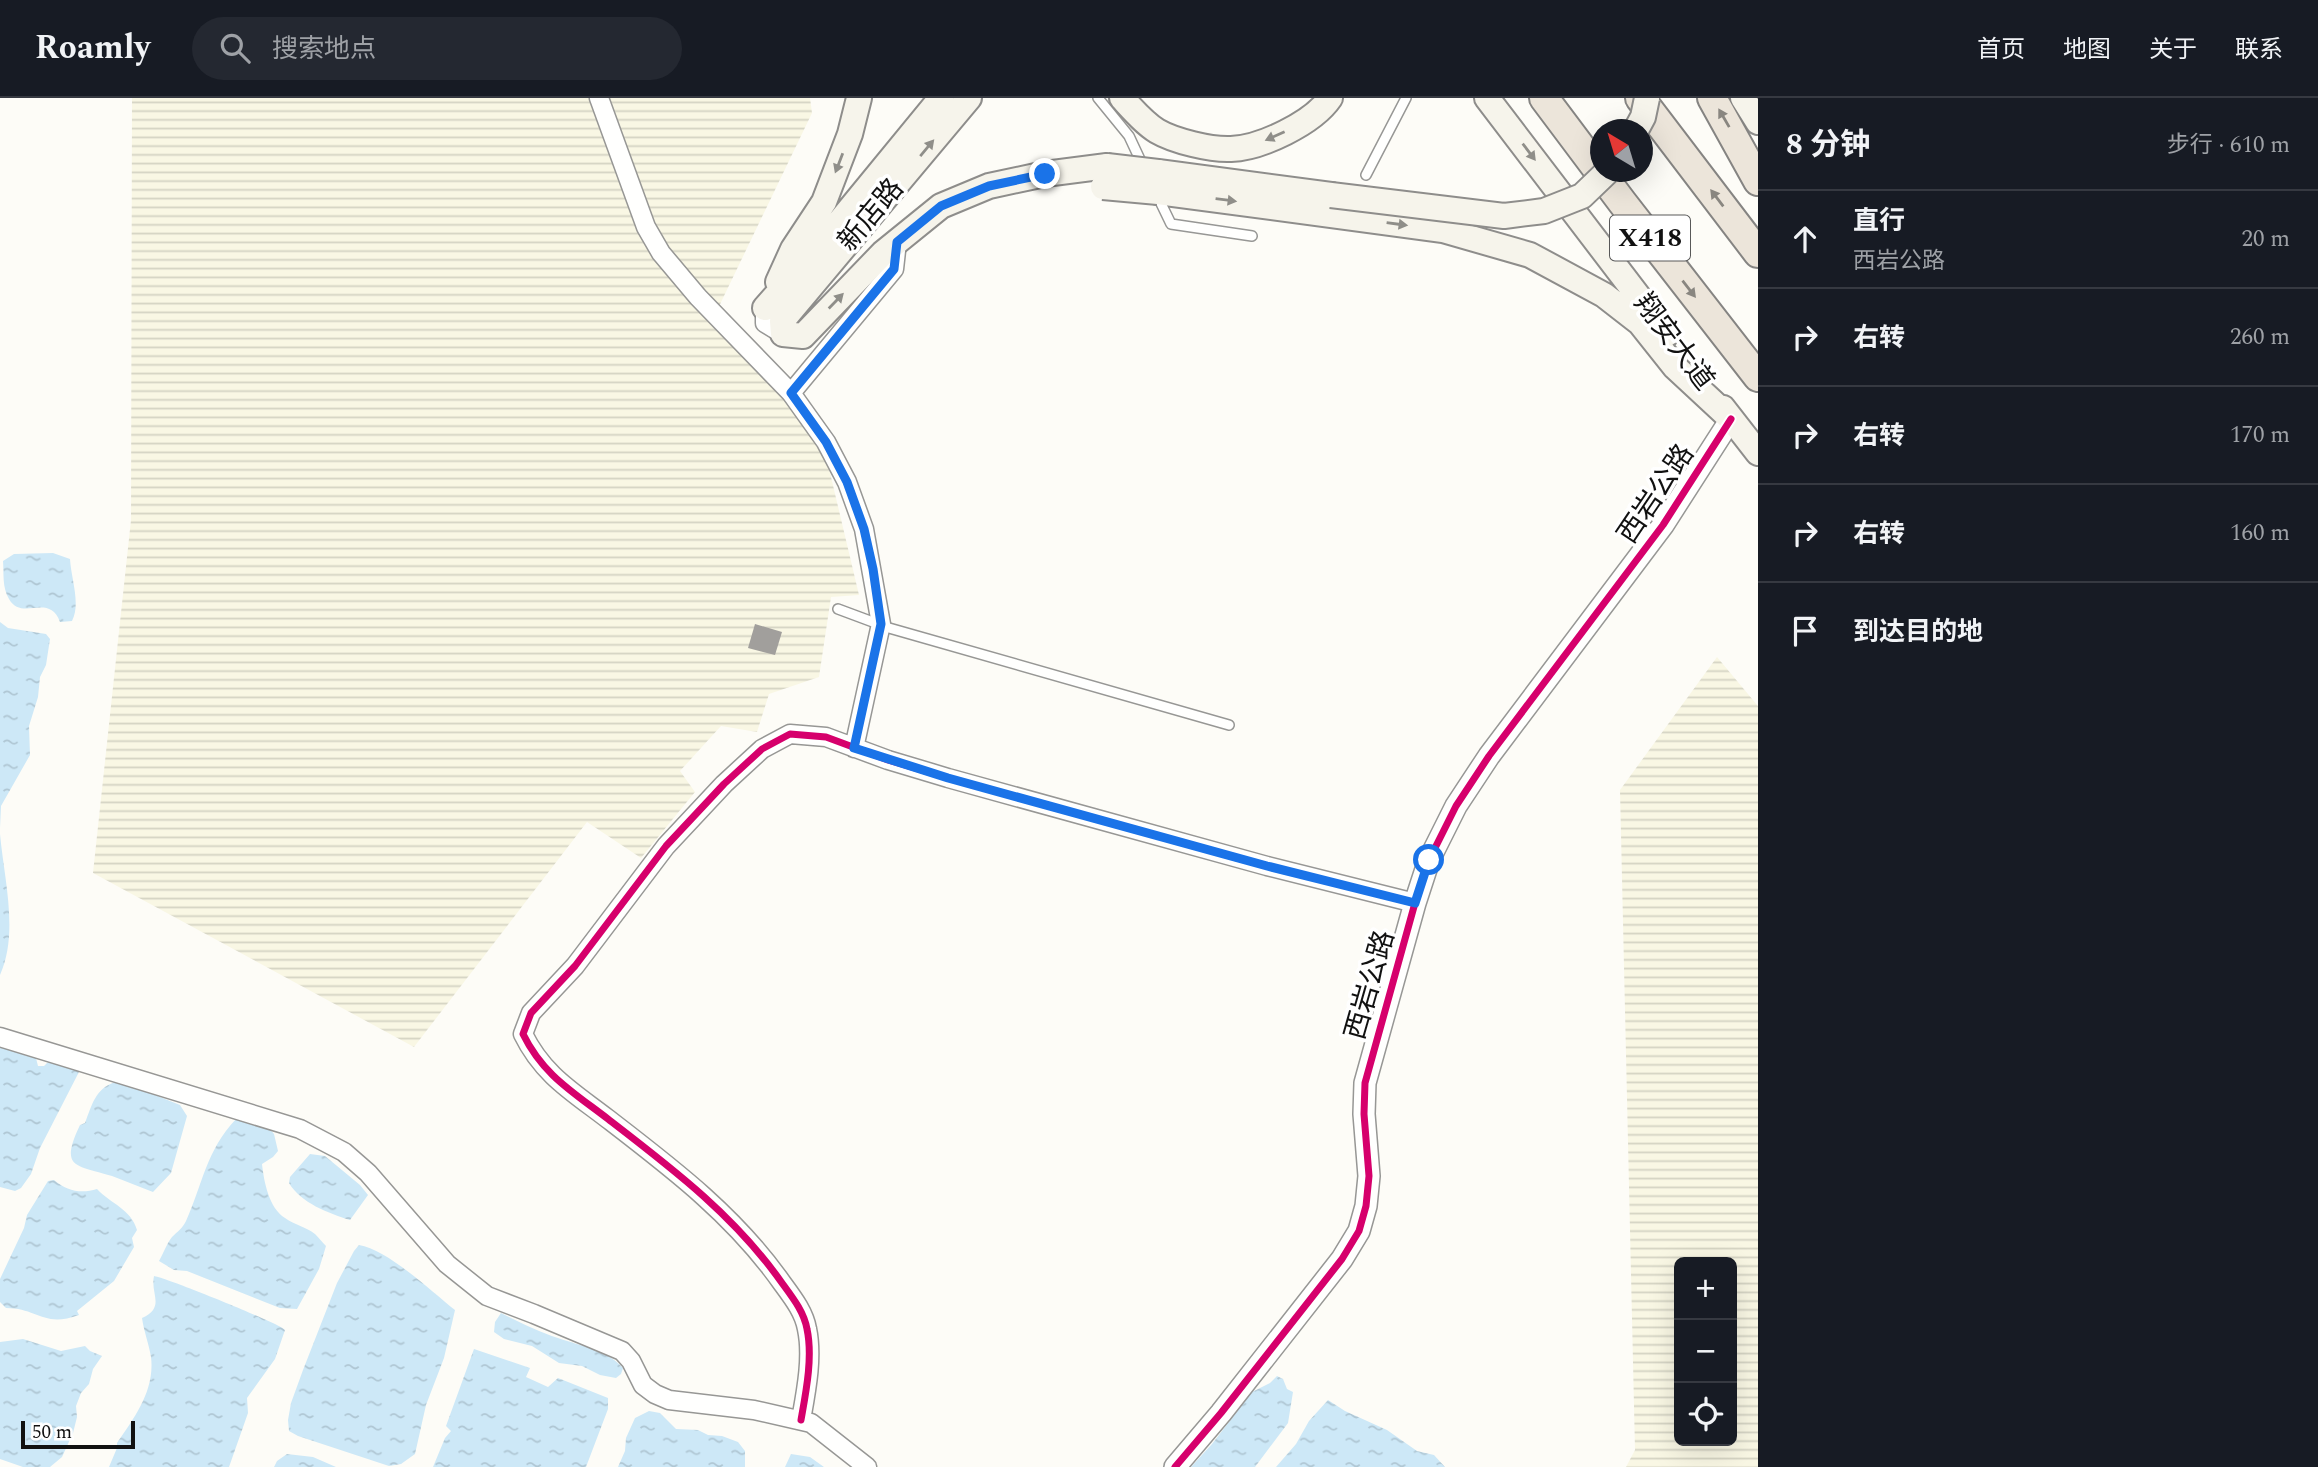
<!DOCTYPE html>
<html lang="zh">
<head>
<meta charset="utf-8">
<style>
	:root { --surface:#171b24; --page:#242831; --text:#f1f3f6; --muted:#9ea1a6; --line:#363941 }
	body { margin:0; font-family:Spectral,"Noto Sans SC",serif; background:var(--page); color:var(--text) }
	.controls { position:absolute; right:21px; bottom:21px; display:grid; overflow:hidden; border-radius:10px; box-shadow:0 7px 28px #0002 }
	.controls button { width:63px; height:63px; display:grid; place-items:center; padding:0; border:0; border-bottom:2px solid var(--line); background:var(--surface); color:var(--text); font:35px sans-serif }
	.compass { position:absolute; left:1590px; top:21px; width:63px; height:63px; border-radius:50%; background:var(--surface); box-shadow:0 7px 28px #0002; rotate:322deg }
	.scale { position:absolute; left:21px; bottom:18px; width:114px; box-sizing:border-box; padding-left:7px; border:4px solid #111; border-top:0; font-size:19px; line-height:24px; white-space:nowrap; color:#111; -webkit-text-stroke:5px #fff; paint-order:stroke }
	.stop { position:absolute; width:21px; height:21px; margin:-16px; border:5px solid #1a73e8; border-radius:50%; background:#fff }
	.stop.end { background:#1a73e8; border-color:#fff; box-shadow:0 2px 7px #0008 }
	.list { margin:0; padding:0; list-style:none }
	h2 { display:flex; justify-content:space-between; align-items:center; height:91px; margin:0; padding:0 28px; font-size:30px }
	h2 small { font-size:23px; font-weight:400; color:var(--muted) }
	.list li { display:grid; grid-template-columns:46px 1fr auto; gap:21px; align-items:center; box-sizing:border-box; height:98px; padding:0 28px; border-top:2px solid var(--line) }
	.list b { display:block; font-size:26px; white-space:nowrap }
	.list p { margin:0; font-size:23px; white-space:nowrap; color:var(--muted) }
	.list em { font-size:23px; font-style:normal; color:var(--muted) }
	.icon { flex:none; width:38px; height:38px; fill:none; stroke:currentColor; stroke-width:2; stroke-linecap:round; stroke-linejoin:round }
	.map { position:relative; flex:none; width:1758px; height:1369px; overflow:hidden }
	header { display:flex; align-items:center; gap:42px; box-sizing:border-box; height:98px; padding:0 35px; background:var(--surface); border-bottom:2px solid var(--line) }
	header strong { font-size:33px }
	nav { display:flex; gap:38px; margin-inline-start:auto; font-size:24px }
	.search { width:490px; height:63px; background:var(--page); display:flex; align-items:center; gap:18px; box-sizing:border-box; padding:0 24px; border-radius:38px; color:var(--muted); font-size:26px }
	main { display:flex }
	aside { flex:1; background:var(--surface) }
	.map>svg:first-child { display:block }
	.farmland { fill:url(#farmland-rules); fill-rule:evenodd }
	.water { fill:url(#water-ripples) }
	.building { fill:#a19f9c }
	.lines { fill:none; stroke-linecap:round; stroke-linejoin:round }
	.service-casing { stroke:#979795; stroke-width:12 }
	.minor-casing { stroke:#979795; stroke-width:21 }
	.tertiary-casing { stroke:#979795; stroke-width:24 }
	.secondary-casing { stroke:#8e8d8b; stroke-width:28 }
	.trunk-casing { stroke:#858482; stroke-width:32 }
	.service { stroke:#fffffe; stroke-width:9 }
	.minor { stroke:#fffffe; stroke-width:18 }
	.tertiary { stroke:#fffffe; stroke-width:21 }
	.secondary { stroke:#f6f4eb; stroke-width:24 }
	.trunk { stroke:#ece5da; stroke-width:28 }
	.secondary-bridge-casing { stroke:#8e8d8b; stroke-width:28; stroke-linecap:butt }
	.secondary-bridge { stroke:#f6f4eb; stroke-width:24 }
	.cycleway-casing { stroke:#fff; stroke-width:11 }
	.cycleway { stroke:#d6006c; stroke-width:7 }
	.oneway { fill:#898680 }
	.oneway2 { fill:#8f8e89 }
	.route { stroke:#1a73e8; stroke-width:9 }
	.labels { text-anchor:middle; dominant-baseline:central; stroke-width:7; stroke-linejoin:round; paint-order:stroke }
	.shield { fill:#fff; stroke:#585858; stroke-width:2 }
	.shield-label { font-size:26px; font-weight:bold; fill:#111 }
	.street-label { font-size:28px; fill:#111; stroke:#fff }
</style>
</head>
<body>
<header>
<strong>Roamly</strong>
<div class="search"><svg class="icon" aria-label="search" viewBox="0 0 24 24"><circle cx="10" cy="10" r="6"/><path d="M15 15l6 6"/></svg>搜索地点</div>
<nav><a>首页</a><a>地图</a><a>关于</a><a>联系</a></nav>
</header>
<main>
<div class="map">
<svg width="1758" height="1369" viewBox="0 0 1758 1369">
	<defs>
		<pattern id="farmland-rules" width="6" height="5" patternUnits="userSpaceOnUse" patternTransform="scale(1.75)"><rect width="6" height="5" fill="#f9f7e4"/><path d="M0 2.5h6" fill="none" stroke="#d4d3c3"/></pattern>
		<pattern id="water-ripples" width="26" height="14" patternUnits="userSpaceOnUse" patternTransform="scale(1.75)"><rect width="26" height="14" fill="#cde8f7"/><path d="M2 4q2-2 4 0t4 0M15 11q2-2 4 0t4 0" fill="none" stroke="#afc6d3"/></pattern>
	</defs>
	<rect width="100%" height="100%" fill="#fdfcf7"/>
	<path class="farmland" d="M132 0H810L812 15 711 225 783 298 827 362 859 497 831 499 819 579 769 596 757 634 721 628 680 673 695 694 641 760 587 724 414 949 93 775 131 422Z
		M1717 559 1758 608V1369H1626L1635 1352 1620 692ZM1679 1164H1732V1343H1679Z"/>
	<path class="water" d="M53 455 70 461C71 480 81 506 72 523L60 524C49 494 22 524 9 501 2 489 4 476 3 463L14 456Z
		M0 524 8 530 46 536 50 541 46 567 40 579 38 599 29 628 30 657 1 708 0 730Z
		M0 736C4 781 19 835 0 877Z
		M0 949 15 950 26 958 35 956 38 968H44L47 965 52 963 80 972 40 1050 31 1076 21 1090 15 1093 0 1089Z
		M115 984 125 985 180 1007 187 1018 171 1075 153 1094C139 1089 126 1083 112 1078 76 1067 59 1071 80 1027L85 1025C92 1007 95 991 115 984Z
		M236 1021 269 1030 274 1036 278 1053 273 1059 262 1066C264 1084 269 1110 285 1120 295 1127 306 1129 315 1136 319 1140 322 1144 326 1148L319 1171 297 1211 280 1210 187 1173 174 1172 159 1163C163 1156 167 1145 172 1139 178 1133 182 1131 186 1123 203 1085 206 1053 236 1021Z
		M310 1056 325 1058 360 1087 368 1097 350 1122C328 1115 301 1105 289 1085L290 1079Z
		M54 1082C67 1093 81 1096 97 1091 111 1106 131 1111 137 1132L132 1140 134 1149 114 1183 77 1213 79 1217C43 1230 38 1210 6 1210L0 1204V1181L24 1130 27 1117 48 1083Z
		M359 1147C387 1151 432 1194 455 1212L444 1260 426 1307 415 1356 401 1366 389 1368 298 1338 289 1333 288 1322 291 1305 303 1272 337 1185 354 1153Z
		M154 1178C164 1179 279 1225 285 1232L275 1261 247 1300 248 1315 229 1369H109L117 1350V1345C135 1319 155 1292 151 1259 149 1246 144 1234 142 1220 166 1209 150 1196 154 1178Z
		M501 1215C519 1224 539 1234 558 1240 580 1248 606 1251 623 1270L621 1276 616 1280 600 1277 582 1268 559 1265 532 1248 504 1241 494 1234 495 1224Z
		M23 1241 61 1253 85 1248 90 1253 102 1258 93 1271 89 1286 81 1295 76 1308 77 1319 73 1335 62 1359 50 1369H23L0 1361V1244Z
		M474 1251 530 1270 526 1279 548 1289 558 1280 608 1300V1311L586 1369H433L445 1340 451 1333 446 1328Z
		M1277 1278 1283 1281 1287 1291 1293 1294 1288 1325 1255 1369H1191L1212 1346 1252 1294 1270 1285Z
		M1328 1302 1345 1313 1387 1332 1417 1353 1434 1357 1445 1369H1276L1296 1346 1309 1323Z
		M649 1313 660 1315 676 1331 698 1332 708 1337 722 1338 738 1344 745 1353V1369H618L625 1353 626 1340 635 1320Z
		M287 1356 313 1359 336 1369H274L277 1363Z
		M791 1356 810 1359 824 1369H785Z"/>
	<path class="building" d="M755 526 782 534 775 557 748 550Z"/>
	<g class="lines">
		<g class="service-casing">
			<path id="service" d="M1098 0 1129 38 1143 68
				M1366 77 1406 0
				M1157 97 1171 126 1252 138
				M838 511 889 530 1229 627"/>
		</g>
		<g class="minor-casing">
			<path id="minor" d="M599 0 646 129 661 155 698 199 791 295 826 344 847 384 864 431 881 526 854 650
				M765 210V225L783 236
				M791 295 894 171 897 144
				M0 939 300 1031 344 1054 368 1075 447 1166 487 1198 534 1216 622 1253 631 1263 643 1287 655 1296 669 1302 754 1312 811 1325 867 1369
				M801 1322C806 1294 813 1259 807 1231 804 1214 793 1200 782 1185 735 1118 673 1071 608 1021 573 994 543 977 523 936L531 915 575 868 666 748 724 686 762 651 790 636 826 639 888 662 948 680 1267 768 1415 805"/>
		</g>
		<g class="tertiary-casing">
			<path id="tertiary" d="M1175 1369 1221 1315 1342 1161 1359 1133 1366 1108 1369 1078 1364 1016 1365 985 1415 805 1429 762 1456 708 1489 658 1663 427 1731 321"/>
		</g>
		<g class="secondary-casing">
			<path id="secondary" d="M969 0 782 223 783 236 803 238 883 155 941 108 989 88 1045 76 1107 68
				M1122 0C1133 12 1144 25 1157 33 1174 43 1211 52 1231 51 1261 50 1313 25 1330 0
				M1487 0 1667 236
				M1743 0 1758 24
				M1158 74 1331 97
				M1158 94 1443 132 1530 157 1604 197 1640 225 1675 269 1731 321
				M778 184 793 151 824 104 850 36 859 0
				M765 210 813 156 941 0
				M1723 310 1758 355"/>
		</g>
		<g class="trunk-casing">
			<path id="trunk" d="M1544 0 1622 104 1758 279
				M1640 0 1758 155
				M1712 0 1758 83"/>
		</g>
		<use href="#service" class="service"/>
		<use href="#minor" class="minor"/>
		<use href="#tertiary" class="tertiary"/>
		<use href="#secondary" class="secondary"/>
		<use href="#trunk" class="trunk"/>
		<g class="secondary-bridge-casing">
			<path id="secondary-bridge" d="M1636 32 1643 19 1647 0
				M1107 68 1158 74
				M1103 89 1158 94
				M1331 97 1504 118 1544 113 1582 98 1607 74"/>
		</g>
		<use href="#secondary-bridge" class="secondary-bridge"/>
		<g class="cycleway-casing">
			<path id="cycleway" d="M801 1322C806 1294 813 1259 807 1231 804 1214 793 1200 782 1185 735 1118 673 1071 608 1021 573 994 543 977 523 936L531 915 575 868 666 748 724 686 762 651 790 636 826 639 888 662 948 680 1267 768 1415 805
				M1175 1369 1221 1315 1342 1161 1359 1133 1366 1108 1369 1078 1364 1016 1365 985 1415 805 1429 762 1456 708 1489 658 1663 427 1731 321"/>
		</g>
		<use href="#cycleway" class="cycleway"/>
	</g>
	<defs><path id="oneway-solid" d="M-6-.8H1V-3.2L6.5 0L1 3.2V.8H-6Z" transform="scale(1.75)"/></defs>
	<g class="oneway">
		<use href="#oneway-solid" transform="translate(1724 20) rotate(-120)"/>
		<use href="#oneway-solid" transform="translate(1717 100) rotate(-127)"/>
		<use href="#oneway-solid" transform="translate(1689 191) rotate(52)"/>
	</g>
	<g class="oneway2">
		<use href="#oneway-solid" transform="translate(1275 38) rotate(156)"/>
		<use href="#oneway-solid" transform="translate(927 50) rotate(-50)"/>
		<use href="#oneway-solid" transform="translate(1529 54) rotate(53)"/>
		<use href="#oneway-solid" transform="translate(839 65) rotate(111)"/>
		<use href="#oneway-solid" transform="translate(1226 102) rotate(7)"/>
		<use href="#oneway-solid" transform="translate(1397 126) rotate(8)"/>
		<use href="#oneway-solid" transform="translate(836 203) rotate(-46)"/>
	</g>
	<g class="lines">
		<path class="route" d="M1045 76 989 88 941 108 897 144 894 171 791 295 826 344 847 384 864 431 873 471 881 526 854 650 948 680 1267 768 1415 805 1429 762"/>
	</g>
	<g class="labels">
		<rect class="shield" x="1610" y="117.5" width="80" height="45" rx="5"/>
		<g class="shield-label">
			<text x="1650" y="140">X418</text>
		</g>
		<g class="street-label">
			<text transform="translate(871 117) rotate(-50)">新店路</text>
			<text transform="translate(1674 244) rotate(53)">翔安大道</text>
			<text transform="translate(1656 396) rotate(-56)">西岩公路</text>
			<text transform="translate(1370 887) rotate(-74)">西岩公路</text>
		</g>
	</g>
</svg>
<div class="controls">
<button>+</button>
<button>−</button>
<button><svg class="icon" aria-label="locate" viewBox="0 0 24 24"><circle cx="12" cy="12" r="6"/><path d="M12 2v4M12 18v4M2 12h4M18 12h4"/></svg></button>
</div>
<svg class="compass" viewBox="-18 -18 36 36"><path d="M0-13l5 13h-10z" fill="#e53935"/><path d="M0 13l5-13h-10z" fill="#9ea1a6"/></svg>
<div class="scale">50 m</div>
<div class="stop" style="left:1429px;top:762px"></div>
<div class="stop end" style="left:1045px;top:76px"></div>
</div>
<aside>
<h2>8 分钟<small>步行 · 610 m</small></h2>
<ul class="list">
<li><svg class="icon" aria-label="ahead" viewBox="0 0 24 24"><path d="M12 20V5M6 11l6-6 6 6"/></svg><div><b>直行</b><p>西岩公路</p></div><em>20 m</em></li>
<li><svg class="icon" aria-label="right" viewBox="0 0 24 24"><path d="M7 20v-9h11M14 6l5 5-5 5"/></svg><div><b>右转</b></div><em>260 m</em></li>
<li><svg class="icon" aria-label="right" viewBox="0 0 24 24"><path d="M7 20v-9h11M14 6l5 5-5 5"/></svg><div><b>右转</b></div><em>170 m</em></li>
<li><svg class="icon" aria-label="right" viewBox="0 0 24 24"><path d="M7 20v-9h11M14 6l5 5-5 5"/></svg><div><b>右转</b></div><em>160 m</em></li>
<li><svg class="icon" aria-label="arrive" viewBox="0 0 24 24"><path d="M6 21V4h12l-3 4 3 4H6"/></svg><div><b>到达目的地</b></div></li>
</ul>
</aside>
</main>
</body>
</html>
